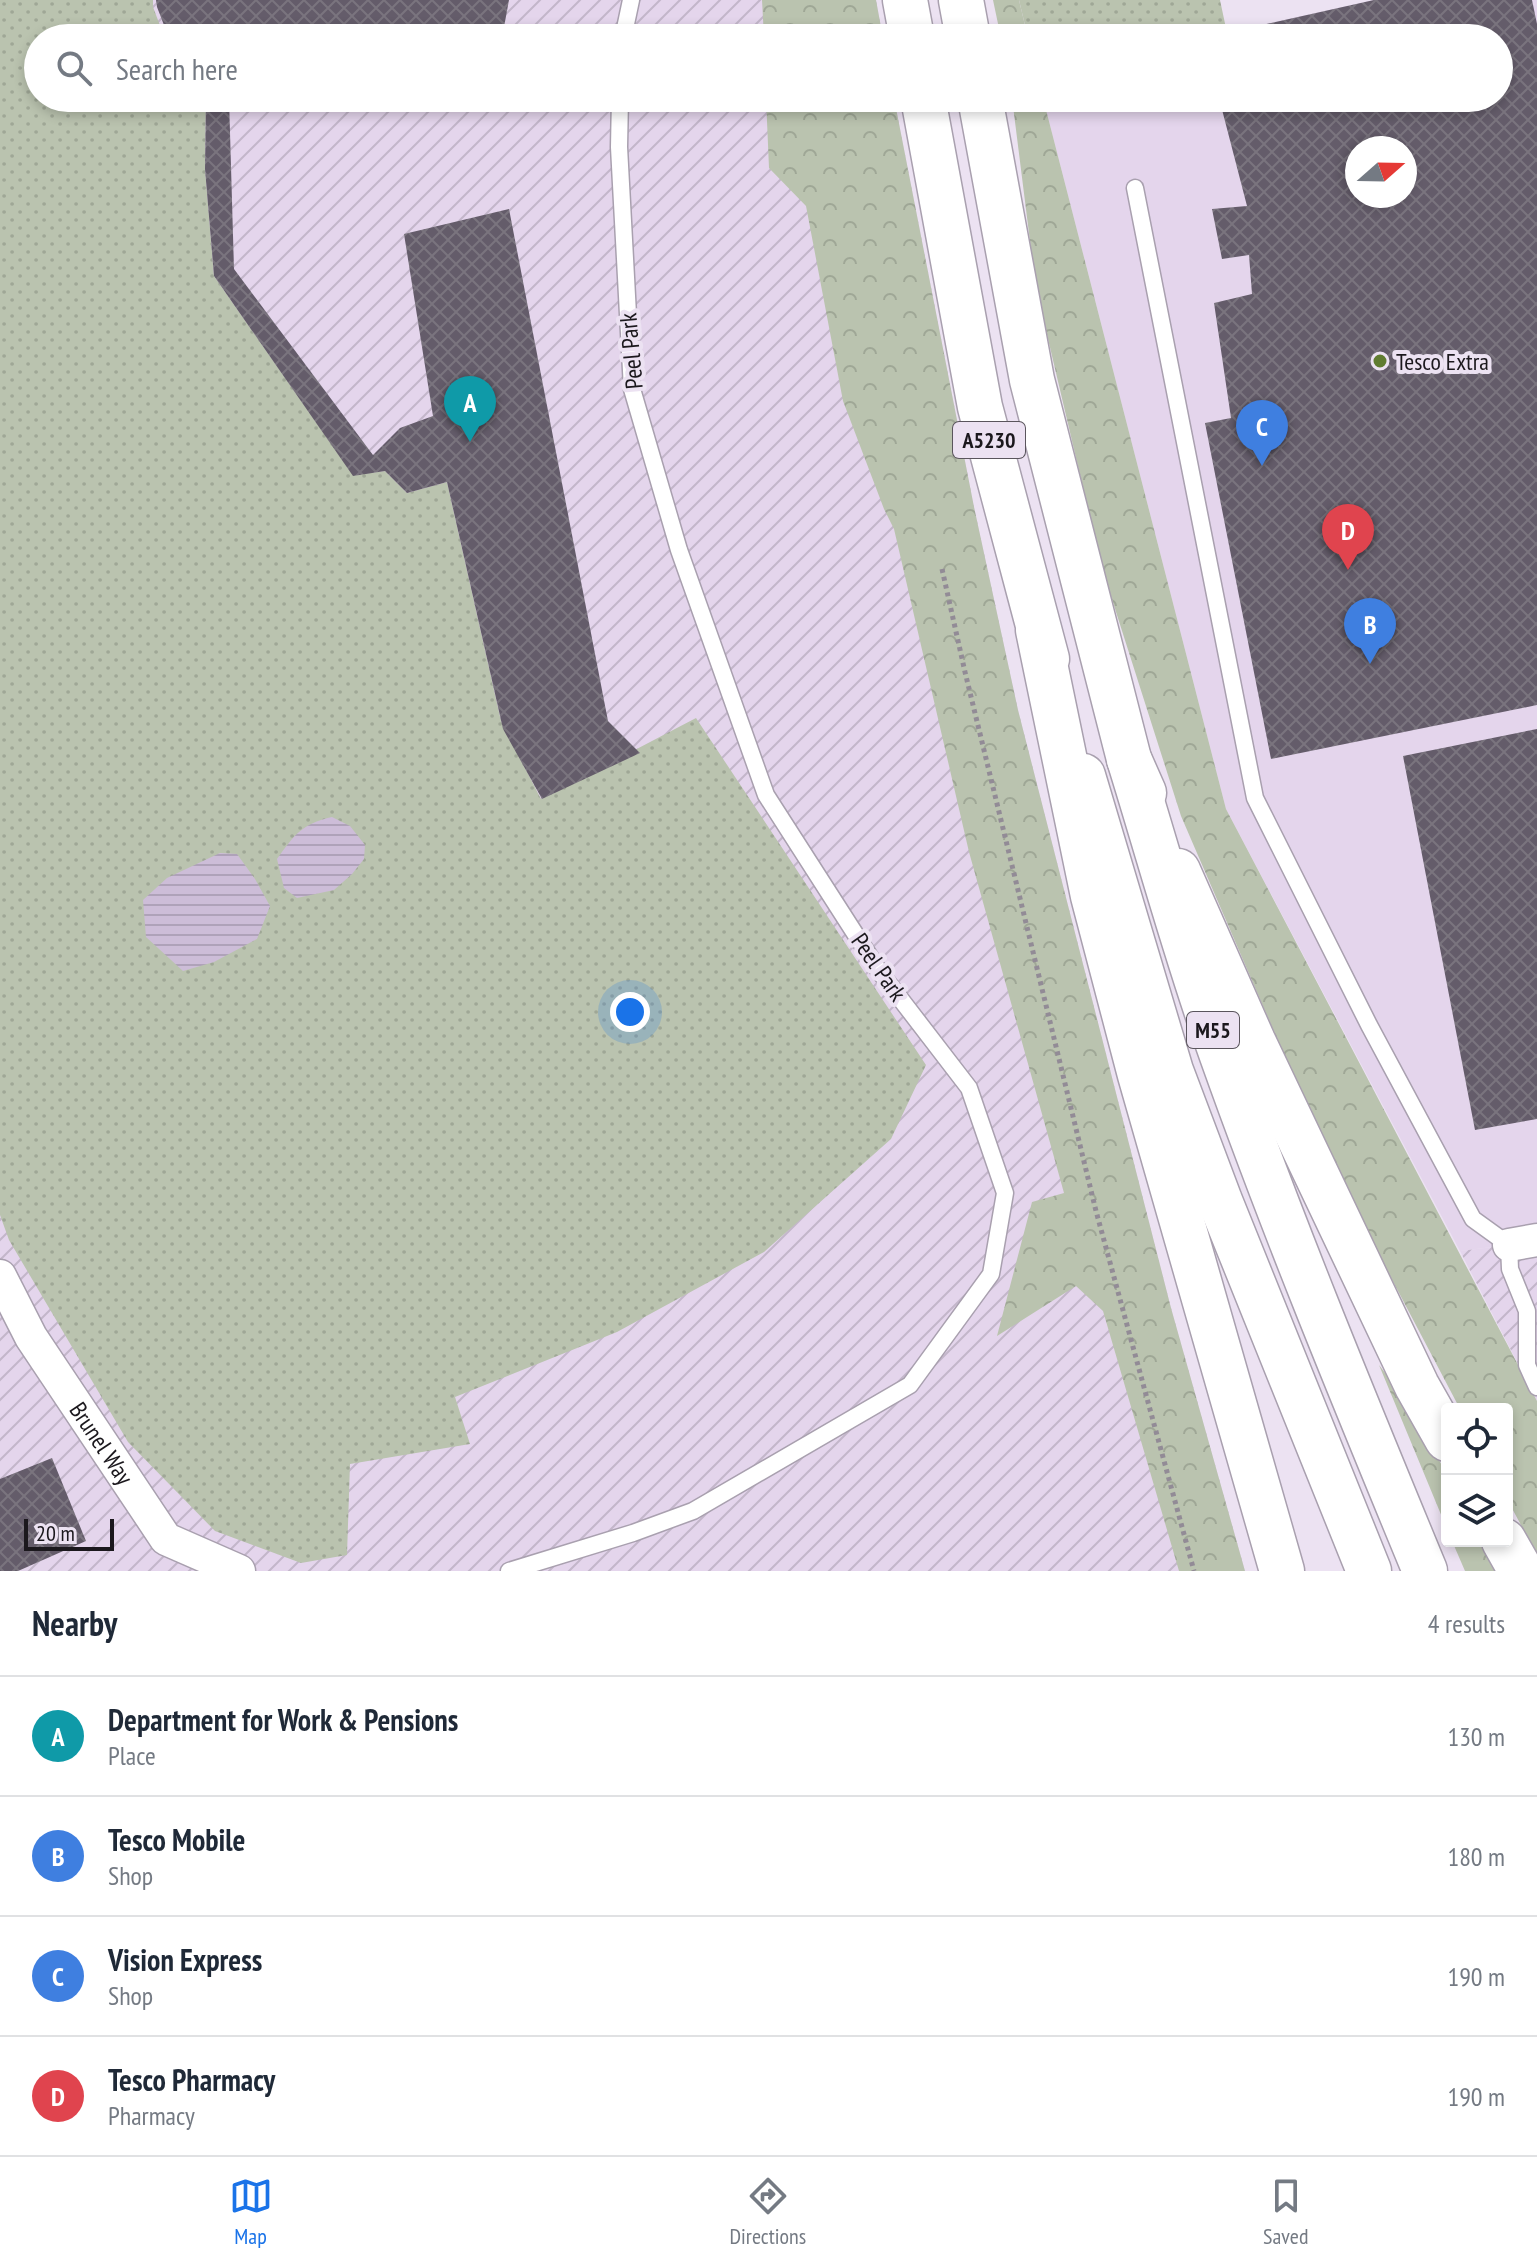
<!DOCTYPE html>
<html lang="en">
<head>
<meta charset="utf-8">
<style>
	:root { --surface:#fff; --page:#f6f6f7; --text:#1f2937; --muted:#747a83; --line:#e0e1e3; --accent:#1a73e8 }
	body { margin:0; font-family:"PT Sans Narrow",sans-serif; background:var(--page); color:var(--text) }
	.controls { position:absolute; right:24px; bottom:24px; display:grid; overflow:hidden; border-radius:8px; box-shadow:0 4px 12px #0003 }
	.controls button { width:72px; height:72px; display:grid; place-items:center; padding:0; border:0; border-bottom:2px solid var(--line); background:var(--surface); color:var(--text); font:40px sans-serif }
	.compass { position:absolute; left:1345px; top:136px; width:72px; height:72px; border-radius:50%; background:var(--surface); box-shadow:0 4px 12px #0003; rotate:70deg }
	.scale { position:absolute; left:24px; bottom:20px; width:90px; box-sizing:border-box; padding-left:8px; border:4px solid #1b181d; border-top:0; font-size:22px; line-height:28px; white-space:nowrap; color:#1b181d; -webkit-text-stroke:6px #ece2f2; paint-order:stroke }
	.you { position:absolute; left:630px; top:1012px; width:28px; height:28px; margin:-20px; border:6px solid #fff; border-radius:50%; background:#1a73e8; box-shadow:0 0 0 12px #1a73e833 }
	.badge { display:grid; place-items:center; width:52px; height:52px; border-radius:50%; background:var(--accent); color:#fff; font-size:26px; font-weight:700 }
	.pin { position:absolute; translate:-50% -66px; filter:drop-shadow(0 2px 4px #0008) }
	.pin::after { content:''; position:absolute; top:42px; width:28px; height:24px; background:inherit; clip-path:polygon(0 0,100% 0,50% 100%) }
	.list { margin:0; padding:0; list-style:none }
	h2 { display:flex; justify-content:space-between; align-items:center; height:104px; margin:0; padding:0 32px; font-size:34px }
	h2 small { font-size:26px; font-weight:400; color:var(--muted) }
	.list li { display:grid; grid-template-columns:52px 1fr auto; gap:24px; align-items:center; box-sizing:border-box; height:120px; padding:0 32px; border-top:2px solid var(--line) }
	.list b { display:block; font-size:30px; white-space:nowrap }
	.list p { margin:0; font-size:26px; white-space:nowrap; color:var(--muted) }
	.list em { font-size:26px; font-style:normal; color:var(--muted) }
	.icon { flex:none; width:44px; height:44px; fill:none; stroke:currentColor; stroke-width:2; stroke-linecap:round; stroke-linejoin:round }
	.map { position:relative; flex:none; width:1537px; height:1571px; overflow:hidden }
	.search { position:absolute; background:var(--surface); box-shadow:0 4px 12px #0003; left:24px; right:24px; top:24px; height:88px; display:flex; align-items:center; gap:20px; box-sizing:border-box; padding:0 28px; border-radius:44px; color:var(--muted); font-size:30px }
	.sheet { height:584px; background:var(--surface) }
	nav { display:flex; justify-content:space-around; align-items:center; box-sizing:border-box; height:112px; border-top:2px solid var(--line); background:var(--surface); font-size:22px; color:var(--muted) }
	nav a { display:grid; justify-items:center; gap:4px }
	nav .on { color:var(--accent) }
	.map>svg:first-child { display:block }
	.built { fill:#e4d5ec; fill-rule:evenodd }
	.industrial { fill:url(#industrial-furrows) }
	.grass { fill:url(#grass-dots) }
	.forest { fill:url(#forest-crowns) }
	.water { fill:url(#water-rules) }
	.building { fill:url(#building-cross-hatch); fill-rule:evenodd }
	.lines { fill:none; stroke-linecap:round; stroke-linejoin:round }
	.service-casing { stroke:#a9a0af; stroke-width:19 }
	.minor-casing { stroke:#a9a0af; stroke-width:35 }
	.primary-casing { stroke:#a9a0af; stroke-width:47 }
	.motorway-casing { stroke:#a9a0af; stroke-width:47 }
	.path { stroke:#928b96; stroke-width:5; stroke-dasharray:4 4; stroke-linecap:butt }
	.service { stroke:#fff; stroke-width:16 }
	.minor { stroke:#fff; stroke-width:32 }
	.primary { stroke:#fff; stroke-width:44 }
	.motorway { stroke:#fff; stroke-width:44 }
	.poi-dot { fill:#607c31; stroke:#ece2f2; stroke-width:3 }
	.labels { text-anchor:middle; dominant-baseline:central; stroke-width:8; stroke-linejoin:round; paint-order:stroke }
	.shield { fill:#ece2f2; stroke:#5a555d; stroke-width:2 }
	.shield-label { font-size:22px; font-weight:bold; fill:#1b181d }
	.street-label { font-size:24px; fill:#1b181d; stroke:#ece2f2 }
	.poi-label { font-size:24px; fill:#1b181d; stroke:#ece2f2; text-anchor:start }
</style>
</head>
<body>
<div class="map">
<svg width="1537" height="1571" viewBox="0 0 1537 1571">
	<defs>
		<pattern id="industrial-furrows" width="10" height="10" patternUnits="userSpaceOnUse" patternTransform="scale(2)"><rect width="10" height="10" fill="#e4d5ec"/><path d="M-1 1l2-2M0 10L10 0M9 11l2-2" fill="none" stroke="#c3b6ca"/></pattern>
		<pattern id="grass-dots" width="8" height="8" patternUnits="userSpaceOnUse" patternTransform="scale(2)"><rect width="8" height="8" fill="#bac3af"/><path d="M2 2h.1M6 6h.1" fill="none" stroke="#9fa796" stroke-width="1.8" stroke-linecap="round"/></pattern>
		<pattern id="forest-crowns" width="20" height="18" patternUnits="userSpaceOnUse" patternTransform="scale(2)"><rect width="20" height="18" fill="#bac3af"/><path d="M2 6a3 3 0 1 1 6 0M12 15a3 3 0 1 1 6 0" fill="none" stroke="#9fa796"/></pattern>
		<pattern id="water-rules" width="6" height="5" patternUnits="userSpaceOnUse" patternTransform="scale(2)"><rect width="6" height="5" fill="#cdbdd8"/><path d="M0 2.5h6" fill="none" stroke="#afa2b9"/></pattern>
		<pattern id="building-cross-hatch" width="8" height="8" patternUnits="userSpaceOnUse" patternTransform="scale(2)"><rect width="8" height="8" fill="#645c6a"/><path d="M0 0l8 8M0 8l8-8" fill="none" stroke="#7a747e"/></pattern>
	</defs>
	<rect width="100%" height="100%" fill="#ece2f2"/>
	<path class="built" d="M1374 0H1537V1240L1509 1245 1460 1251 1226 809 1043 98H1499V38H1203ZM1357 148H1405V196H1357Z"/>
	<path class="industrial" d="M0 0H876L883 38H38V98H894L974 507 1018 710 1171 1308 1245 1571H0Z
		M1537 1240V1401L1460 1251 1509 1245Z"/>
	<path class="grass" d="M0 0H153V7L164 36 169 38H38V98H206L205 169 214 276 353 475 385 471 407 493 447 482 501 721 541 799 696 718 926 1065 891 1139 764 1252 617 1332 455 1397 470 1444 350 1464 347 1555 301 1563 215 1531 128 1442 9 1240 0 1215Z
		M1019 0H1220L1227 33 1204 38H1028Z"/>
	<path class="forest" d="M762 0H876L883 38H764Z
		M993 0H1019L1028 38H1001Z
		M766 98H894L974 507 1018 710 1171 1308 1245 1571H1179L1103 1311 1076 1286 997 1336 1032 1202 1064 1193 969 852 894 529 884 509 843 401 806 206 769 168Z
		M1012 98H1043L1226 809 1537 1401V1555L1507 1499V1409H1460L1357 1213 1300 1092 1181 816 1102 568 1044 322 1033 265Z
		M1379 1365 1399 1391 1447 1474V1529Z
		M1452 1541H1485L1502 1571H1465Z"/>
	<path class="water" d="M332 817 350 826 365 845 364 859 352 874 334 890 297 898 284 888 277 859C295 834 302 824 332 817Z
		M220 853 237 854 255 879 270 906 257 939 214 962 183 971 146 937 143 900 167 878Z"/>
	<path class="building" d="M156 0H509L502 38H180L167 33 157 7Z
		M1374 0H1532L1537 24V705L1271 759 1205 423 1231 418 1214 303 1252 294 1249 255 1222 259 1212 209 1247 206 1219 98H1499V38L1209 37ZM1357 148H1405V196H1357Z
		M206 98H229L234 269 373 455 400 428 433 416 404 234 509 209 608 721 640 753 542 799 503 729 447 482 407 493 385 471 353 476 214 276 205 169Z
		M1537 729V1119L1475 1130 1403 756Z
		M52 1458 86 1541 18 1571H0V1479Z"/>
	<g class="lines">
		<g class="service-casing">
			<path id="service" d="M623 38 631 0
				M1135 188 1255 798 1369 1025 1473 1219 1509 1245 1510 1269 1527 1311V1365L1537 1387
				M509 1571 633 1533 693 1511 910 1385 991 1274 1005 1193 969 1088 879 971 766 795 679 550 632 389 619 147 620 98"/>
		</g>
		<g class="minor-casing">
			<g id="minor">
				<path d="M1509 1245 1537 1240"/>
				<path id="s1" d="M0 1276 31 1337 166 1539 239 1571"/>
			</g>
		</g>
		<g class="primary-casing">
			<path id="primary" d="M905 0 912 38
				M961 0 968 38
				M923 98 980 407 1047 659
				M980 98 1032 380 1129 759 1144 793
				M1038 630 1093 896 1140 1075 1282 1571
				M1178 871 1253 1041 1417 1386 1447 1439
				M1504 1541 1521 1571"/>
		</g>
		<g class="motorway-casing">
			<path id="motorway" d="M1129 759C1157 849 1182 941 1213 1030 1277 1213 1351 1392 1425 1571
				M1083 776 1171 1071 1220 1201 1369 1571"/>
		</g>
		<path class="path" d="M942 569 965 672 1096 1211 1194 1571"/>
		<use href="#service" class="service"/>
		<use href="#minor" class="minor"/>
		<use href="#primary" class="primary"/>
		<use href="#motorway" class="motorway"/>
	</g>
	<circle class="poi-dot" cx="1380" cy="361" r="8"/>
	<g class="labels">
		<g class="shield">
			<rect x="953" y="422" width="72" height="36" rx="6"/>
			<rect x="1187" y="1012" width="52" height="36" rx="6"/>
		</g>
		<g class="shield-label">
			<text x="989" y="440">A5230</text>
			<text x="1213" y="1030">M55</text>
		</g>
		<g class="street-label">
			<text transform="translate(631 351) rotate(-95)">Peel Park</text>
			<text transform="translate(879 967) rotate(55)">Peel Park</text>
			<text stroke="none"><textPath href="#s1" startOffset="196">Brunel Way</textPath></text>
		</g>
		<g class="poi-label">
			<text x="1396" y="361">Tesco Extra</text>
		</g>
	</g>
</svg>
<div class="controls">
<button><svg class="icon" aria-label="locate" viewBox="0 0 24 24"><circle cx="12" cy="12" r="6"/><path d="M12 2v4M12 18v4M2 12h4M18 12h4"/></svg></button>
<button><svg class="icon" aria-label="layers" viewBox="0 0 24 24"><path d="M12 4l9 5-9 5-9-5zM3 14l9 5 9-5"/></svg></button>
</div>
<svg class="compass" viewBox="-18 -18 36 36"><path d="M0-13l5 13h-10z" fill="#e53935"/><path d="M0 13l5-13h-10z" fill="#747a83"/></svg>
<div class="scale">20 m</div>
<div class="you"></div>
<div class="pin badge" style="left:470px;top:442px;background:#0f9aa8">A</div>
<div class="pin badge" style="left:1370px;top:664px;background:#3f7fe0">B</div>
<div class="pin badge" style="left:1262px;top:466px;background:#3f7fe0">C</div>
<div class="pin badge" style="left:1348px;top:570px;background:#e0444e">D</div>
<div class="search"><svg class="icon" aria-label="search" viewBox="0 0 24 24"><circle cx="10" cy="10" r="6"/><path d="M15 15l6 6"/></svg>Search here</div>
</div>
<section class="sheet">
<h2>Nearby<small>4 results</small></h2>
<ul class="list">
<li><span class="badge" style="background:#0f9aa8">A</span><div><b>Department for Work &amp; Pensions</b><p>Place</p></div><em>130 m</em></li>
<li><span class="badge" style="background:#3f7fe0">B</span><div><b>Tesco Mobile</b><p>Shop</p></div><em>180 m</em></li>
<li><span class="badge" style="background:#3f7fe0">C</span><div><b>Vision Express</b><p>Shop</p></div><em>190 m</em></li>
<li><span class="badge" style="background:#e0444e">D</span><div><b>Tesco Pharmacy</b><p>Pharmacy</p></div><em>190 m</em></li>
</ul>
</section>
<nav>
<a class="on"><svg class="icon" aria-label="map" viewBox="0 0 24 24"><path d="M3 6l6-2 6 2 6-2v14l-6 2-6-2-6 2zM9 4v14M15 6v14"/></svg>Map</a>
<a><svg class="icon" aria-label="directions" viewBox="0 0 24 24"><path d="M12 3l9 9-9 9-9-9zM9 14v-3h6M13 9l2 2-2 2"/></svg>Directions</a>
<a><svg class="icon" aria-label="saved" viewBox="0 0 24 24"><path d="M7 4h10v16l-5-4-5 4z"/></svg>Saved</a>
</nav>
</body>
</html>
